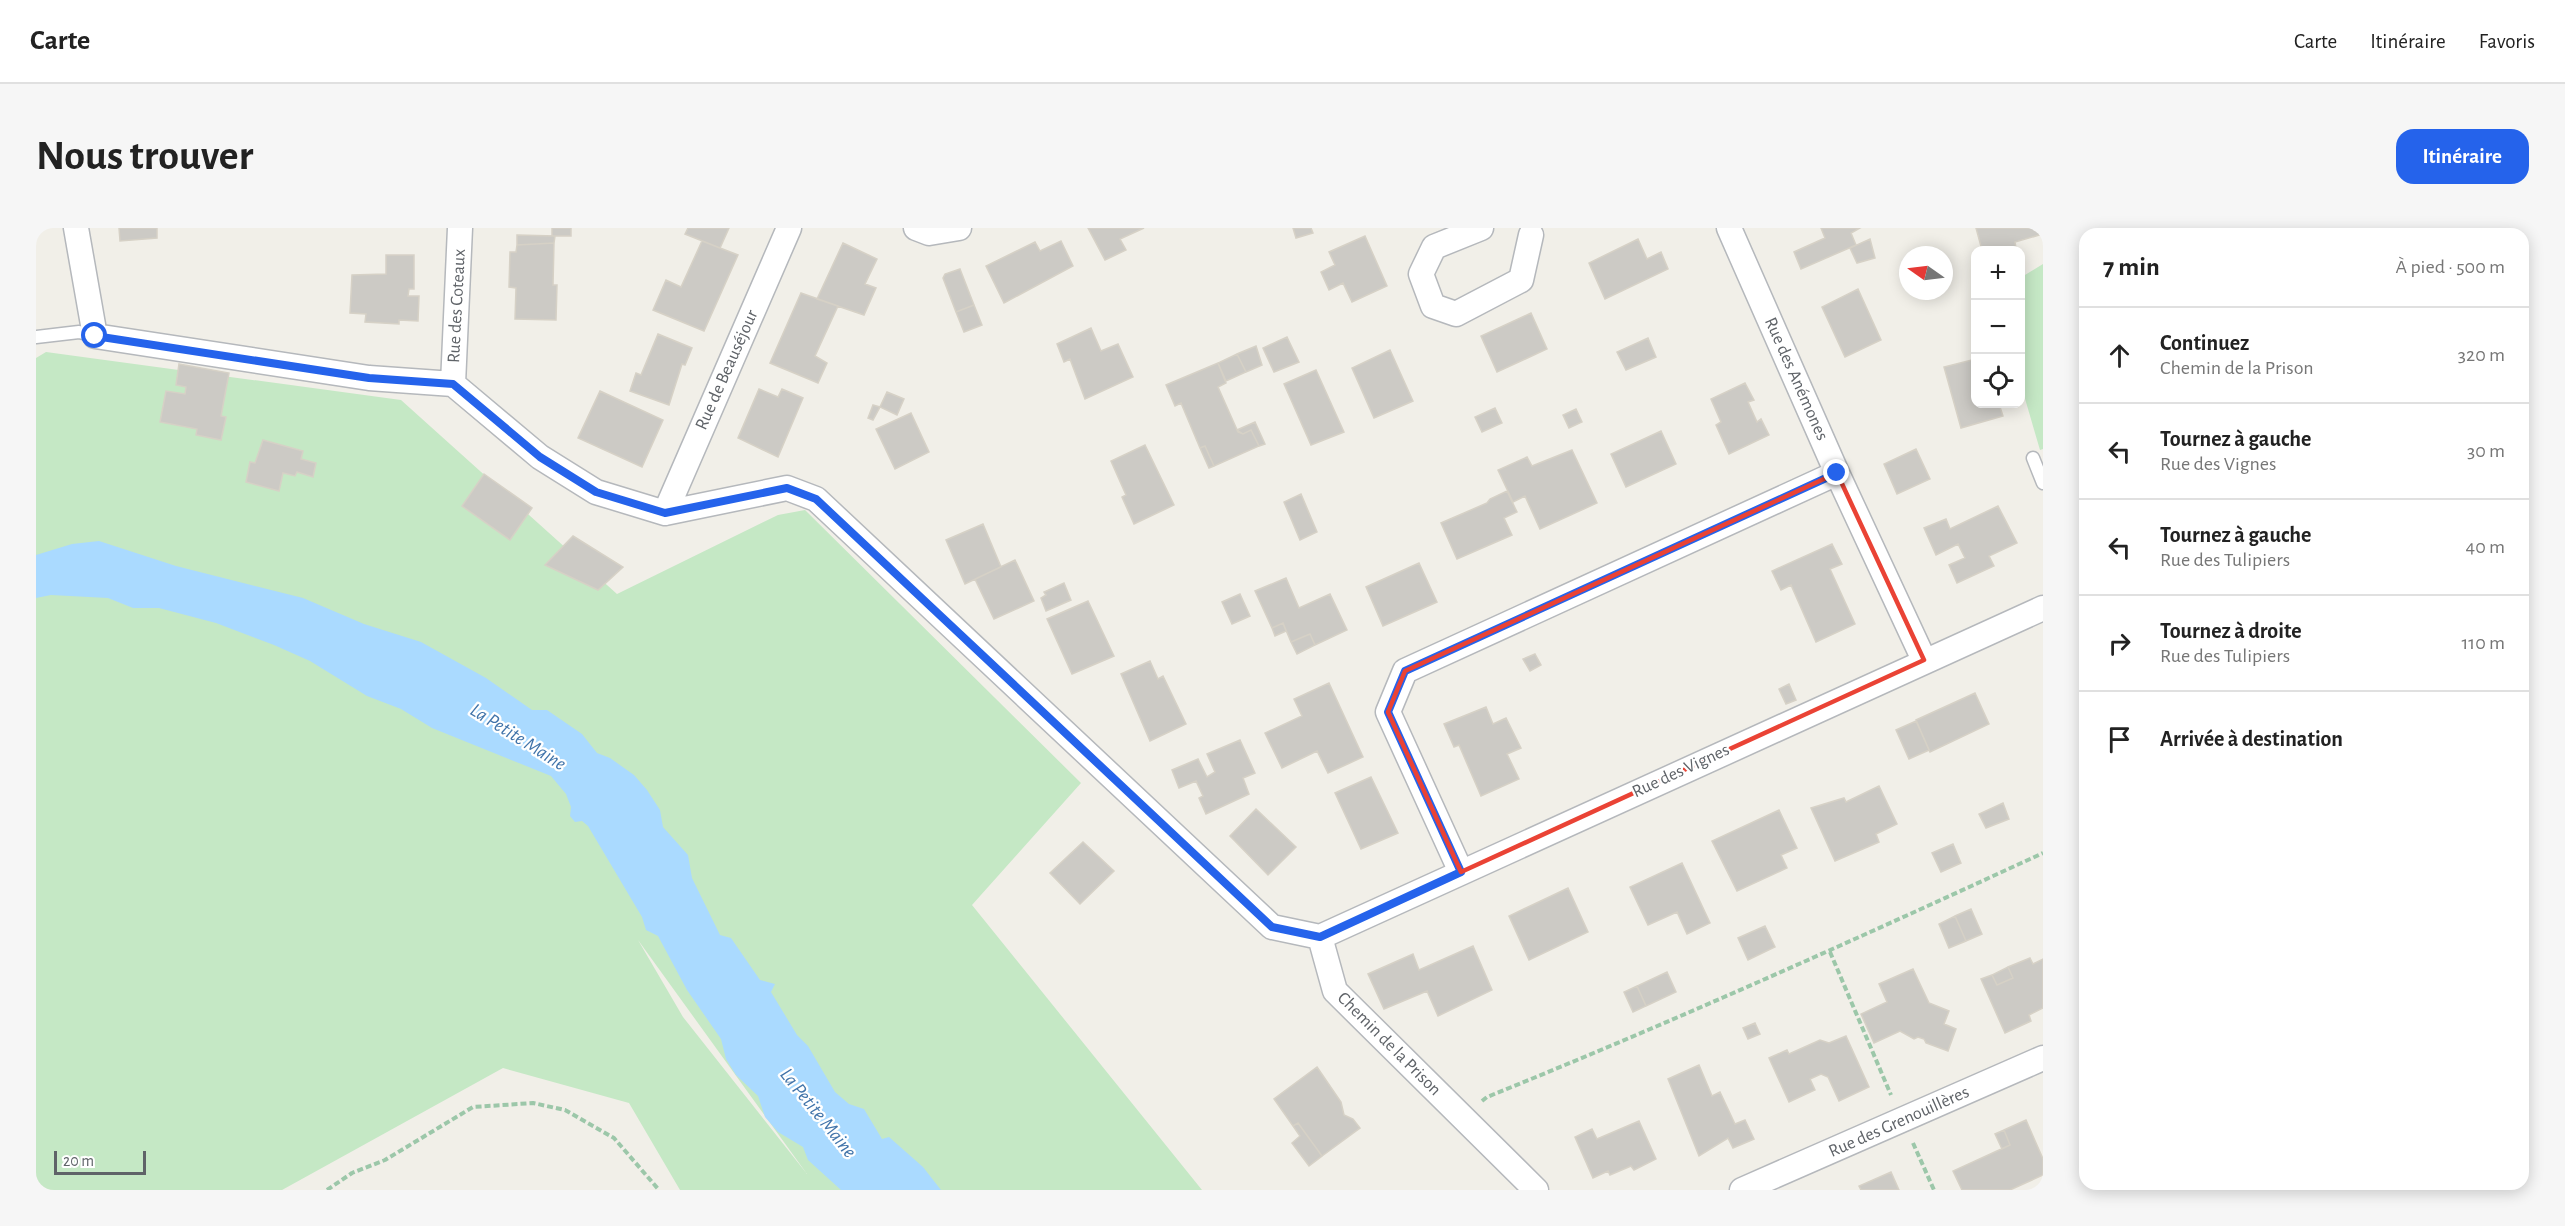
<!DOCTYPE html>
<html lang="fr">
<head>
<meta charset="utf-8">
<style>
	:root { --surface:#fff; --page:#f6f6f6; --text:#222; --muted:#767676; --line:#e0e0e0; --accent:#2563eb }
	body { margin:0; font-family:"Alegreya Sans",sans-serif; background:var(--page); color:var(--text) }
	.controls { position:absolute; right:18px; top:18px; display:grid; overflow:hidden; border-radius:12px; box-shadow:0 3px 15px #0003 }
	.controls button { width:54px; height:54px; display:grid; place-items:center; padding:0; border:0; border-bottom:2px solid var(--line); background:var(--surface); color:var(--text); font:30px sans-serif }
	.compass { position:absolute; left:1863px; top:18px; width:54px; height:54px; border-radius:50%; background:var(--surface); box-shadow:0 3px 15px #0003; rotate:284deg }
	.scale { position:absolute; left:18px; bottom:15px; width:92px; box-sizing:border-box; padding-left:6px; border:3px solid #5f6368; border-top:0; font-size:16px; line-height:21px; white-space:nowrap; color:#5f6368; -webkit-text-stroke:4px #fff; paint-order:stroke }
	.stop { position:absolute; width:18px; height:18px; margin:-14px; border:4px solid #2563eb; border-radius:50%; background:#fff }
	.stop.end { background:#2563eb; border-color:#fff; box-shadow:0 2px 6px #0008 }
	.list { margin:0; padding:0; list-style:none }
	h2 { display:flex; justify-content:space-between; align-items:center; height:78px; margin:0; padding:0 24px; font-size:26px }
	h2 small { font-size:20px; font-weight:400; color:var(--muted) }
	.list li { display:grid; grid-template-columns:39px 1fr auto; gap:18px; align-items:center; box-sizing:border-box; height:96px; padding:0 24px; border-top:2px solid var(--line) }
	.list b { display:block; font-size:22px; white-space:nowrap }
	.list p { margin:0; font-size:20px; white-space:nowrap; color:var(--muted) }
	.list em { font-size:20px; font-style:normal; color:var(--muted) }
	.icon { flex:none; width:33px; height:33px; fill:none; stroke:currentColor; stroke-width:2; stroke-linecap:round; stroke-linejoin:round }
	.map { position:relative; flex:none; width:2007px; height:962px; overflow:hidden; border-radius:18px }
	header { display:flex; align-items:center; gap:36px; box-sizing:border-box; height:84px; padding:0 30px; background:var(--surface); border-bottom:2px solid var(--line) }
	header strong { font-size:28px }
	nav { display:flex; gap:33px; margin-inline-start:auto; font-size:21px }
	.intro { display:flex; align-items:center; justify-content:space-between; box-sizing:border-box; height:144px; padding:0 36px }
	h1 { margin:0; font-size:42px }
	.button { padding:15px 27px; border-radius:18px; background:var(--accent); color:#fff; font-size:21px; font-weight:700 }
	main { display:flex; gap:36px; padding:0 36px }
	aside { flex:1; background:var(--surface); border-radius:18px; box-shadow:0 3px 15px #0003 }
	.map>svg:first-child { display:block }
	.green { fill:#c5e8c5; fill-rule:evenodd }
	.water { fill:#aadaff }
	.building { fill:#cccac5; stroke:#d6d1c6; stroke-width:1.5 }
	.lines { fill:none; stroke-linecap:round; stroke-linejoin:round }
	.service-casing { stroke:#b5b8bc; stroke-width:15 }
	.minor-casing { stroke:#b5b8bc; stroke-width:27 }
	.path { stroke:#9cc7a9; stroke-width:4; stroke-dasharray:6 3; stroke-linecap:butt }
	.service { stroke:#fff; stroke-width:12 }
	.minor { stroke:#fff; stroke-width:24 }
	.route { stroke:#2563eb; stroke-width:8 }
	.marked { fill:none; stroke:#ea4335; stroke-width:4.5; stroke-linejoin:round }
	.labels { text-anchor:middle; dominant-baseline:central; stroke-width:4.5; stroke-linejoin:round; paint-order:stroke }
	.street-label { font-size:18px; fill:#5f6368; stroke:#fff }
	.water-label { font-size:20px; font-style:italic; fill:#4174aa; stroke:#fff }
</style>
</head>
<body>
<header>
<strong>Carte</strong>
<nav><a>Carte</a><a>Itinéraire</a><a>Favoris</a></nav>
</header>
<div class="intro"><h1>Nous trouver</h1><a class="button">Itinéraire</a></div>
<main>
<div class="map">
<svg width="2007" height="962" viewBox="0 0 2007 962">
	<rect width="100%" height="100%" fill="#f1efe8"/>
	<path class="green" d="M2007 36V221L2004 222 1985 157 1984 50Z
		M10 124 365 172 581 366 742 287 769 282 1045 555 936 677 1166 962H644L593 875 467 840 246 962H0V130ZM602 712 771 946 647 789Z"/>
	<path class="water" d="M63 313 140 338 267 370 328 396 385 414 450 450 496 482H511L546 506 561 525 574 530 598 547 611 562 624 582 627 599 652 627 656 650 684 707 695 710 724 752 739 756 735 764 761 807 772 818 799 864 813 876 828 881 846 911 853 909 887 939 905 962H805L772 932 767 919 742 904 729 889 722 868 700 847 690 831 685 811 651 762 622 708 610 702 606 689 552 598 546 593 539 594 534 588 535 579 530 566 515 548 396 500 365 481 331 468 274 433 238 417 180 395 123 380H97L72 370 15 367 0 370V327L36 316Z"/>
	<path class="building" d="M83 0H121V10L84 13Z
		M516 0H535V8H516Z
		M652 0H693L684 20 649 6Z
		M1052 0H1108L1084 11 1090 22 1069 32Z
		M1257 0H1275L1277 5 1260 10Z
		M1785 0H1824L1815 5 1820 17 1765 41 1758 24 1789 10Z
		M1940 0H2007V6L1979 14 1980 20 1973 22H1946Z
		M481 7 519 8 518 15 481 17Z
		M1329 8 1351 58 1316 74 1307 55 1293 62 1285 44 1299 37 1293 24Z
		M1602 11 1611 31 1625 24 1632 41 1569 71 1553 35Z
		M1834 11 1839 30 1821 35 1814 20Z
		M666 13 702 27 668 103 617 82 630 52 645 59Z
		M1025 13 1037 38 968 75 950 38 999 14 1004 23Z
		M518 15 517 57H521L520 92 479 91 480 60 473 59 474 24H480L481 17Z
		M807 15 841 31 829 56 840 60 828 87 781 71Z
		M350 27H378V61H373L372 68H383L382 93 363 92V96L329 94 330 86 314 85 316 47 350 46Z
		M924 41 938 77 920 84 907 50 909 46Z
		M1822 61 1845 112 1809 129 1786 79Z
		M765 65 802 78 779 128 791 135 782 155 734 135Z
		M938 77 946 97 928 104 920 84Z
		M1495 85 1511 121 1461 144 1445 108Z
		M1055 100 1065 123 1082 116 1097 149 1049 171 1034 131 1028 134 1021 116Z
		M622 106 656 120 649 137 646 136 633 177 594 163 600 145 605 147Z
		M1251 109 1263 134 1238 144 1227 120Z
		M1612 110 1620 129 1590 142 1581 124Z
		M1220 118 1226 137 1210 144 1201 126Z
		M1354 122 1377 173 1338 190 1316 140Z
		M1201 126 1210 144 1190 153 1182 135Z
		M1940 131V176H1963L1967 188 1925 200 1908 139Z
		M1182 135 1190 155 1182 159 1202 204 1207 206 1215 202 1223 218 1178 238 1169 218 1164 220 1145 175 1139 178 1130 157Z
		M143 136 193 145 185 188 190 189 185 212 160 207 161 201 124 194 130 163 149 166 150 159 140 157Z
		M1280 142 1308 204 1275 217 1248 156Z
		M1709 155 1718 172 1712 174 1721 194 1725 191 1733 207 1693 226 1680 197 1685 194 1675 171Z
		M723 161 742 169 746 161 767 170 742 229 702 210Z
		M564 163 627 192 606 239 542 210Z
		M851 164 868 171 861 187 844 179Z
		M837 177 844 179 837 192 832 190Z
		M1459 180 1466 195 1446 204 1439 189Z
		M1540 181 1546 194 1533 200 1527 187Z
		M875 185 893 224 859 241 840 201Z
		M1219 194 1229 216 1223 218 1215 202 1207 206 1201 202Z
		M1625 203 1640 236 1590 259 1575 226Z
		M227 212 267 223 265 231 280 235 277 249 261 244 259 248 247 245 243 263 210 254 214 234 219 235Z
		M1109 217 1138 277 1098 296 1086 269 1090 267 1075 233Z
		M1169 218 1178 238 1173 240 1164 220Z
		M1880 221 1894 251 1861 266 1848 236Z
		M1536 222 1561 275 1504 301 1489 268 1477 274 1462 242 1491 229 1496 238Z
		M448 246 496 280 474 312 426 278Z
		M1471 263 1481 284 1468 290 1476 307 1421 331 1405 295 1451 275 1454 271Z
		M1265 266 1281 304 1264 312 1248 274Z
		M1962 278 1981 315 1953 328 1958 338 1921 355 1913 337 1929 330 1922 316 1900 327 1888 300 1910 291 1914 301Z
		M947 296 965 339 929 356 910 312Z
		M537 308 587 339 562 362 509 337Z
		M1796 316 1806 336 1794 341 1819 396 1780 414 1755 357 1745 362 1736 343Z
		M979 332 998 373 958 391 939 351Z
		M1383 335 1401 374 1347 398 1330 359Z
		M1250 350 1263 380 1294 366 1311 402 1279 417 1274 406 1255 414 1247 395 1236 400 1219 363Z
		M1028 355 1035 372 1010 383 1005 370 1010 367 1008 364Z
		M1204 366 1214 388 1196 396 1186 374Z
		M1052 373 1078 428 1036 446 1011 391Z
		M1247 395 1250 403 1239 408 1236 400Z
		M1274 406 1279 417 1261 426 1255 414Z
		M1499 426 1505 437 1494 443 1487 431Z
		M1114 433 1122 451 1127 448 1150 496 1114 513 1085 446Z
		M1293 455 1327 529 1292 545 1281 523 1246 540 1229 505 1266 488 1258 471Z
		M1753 456 1760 472 1750 476 1743 461Z
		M1939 465 1953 496 1894 524 1880 492Z
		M1450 479 1457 496 1470 490 1485 520 1471 526 1483 551 1445 568 1423 517 1418 519 1408 496Z
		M1880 493 1893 522 1873 531 1860 502Z
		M1204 512 1219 545 1207 550 1213 566 1170 586 1163 570 1167 568 1160 553 1143 560 1136 542 1162 531 1171 549 1179 544 1171 526Z
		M1335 549 1362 605 1325 621 1299 565Z
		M1843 558 1861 596 1840 606 1843 614 1799 633 1775 580 1808 570 1810 574Z
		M1967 575 1973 591 1950 600 1943 586Z
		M1220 581 1260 619 1232 647 1194 608Z
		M1743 582 1761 620 1745 627 1751 640 1701 663 1676 613Z
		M1047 614 1078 643 1044 676 1014 645Z
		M1917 616 1925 635 1905 644 1896 625Z
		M1646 635 1674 695 1651 706 1641 684 1612 697 1594 659Z
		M1532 660 1552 704 1493 732 1473 688Z
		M1935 681 1946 706 1930 713 1919 688Z
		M1919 688 1930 713 1913 720 1903 696Z
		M1729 698 1739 719 1712 732 1702 710Z
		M1437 718 1456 762 1402 788 1391 763 1348 781 1332 746 1377 726 1383 742Z
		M1994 730 1997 736 2007 731V780L1993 787 1995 793 1969 805 1945 751 1956 747 1961 757 1977 750 1972 739Z
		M1972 739 1977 750 1961 757 1956 747Z
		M1877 741 1893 775 1913 783 1908 796 1920 801 1912 823 1890 815 1888 811 1882 809 1878 811 1864 803 1838 815 1825 786 1851 774 1843 756Z
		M1631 744 1640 764 1610 778 1601 758Z
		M1601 758 1610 778 1597 784 1588 764Z
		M1719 795 1724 806 1712 811 1707 800Z
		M1810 808 1833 859 1803 873 1792 849 1785 846 1774 851 1779 862 1753 874 1733 830 1751 822 1753 826 1784 812 1793 815Z
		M1663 837 1676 868 1684 864 1699 896 1709 892 1718 911 1697 920 1692 910 1663 928 1632 851Z
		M1281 839 1305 874 1308 887 1317 891 1324 900 1286 928 1262 895 1257 898 1238 871Z
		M1990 892 2007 931V947L1974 962H1926L1917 943 1974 917 1968 902Z
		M1603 893 1620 931 1598 942 1595 938 1574 947 1572 943 1557 950 1539 909 1556 901 1561 911Z
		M1262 895 1286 928 1273 938 1256 915 1264 908 1257 898Z
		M1968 902 1974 917 1966 921 1959 906Z
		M1855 944 1863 962H1825L1823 958Z"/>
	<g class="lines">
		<g class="service-casing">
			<path id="service" d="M0 109 43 104 59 108
				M1997 230 2007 255"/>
		</g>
		<g class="minor-casing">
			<path id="minor" d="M40 0 59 108 333 150 417 156 504 229 560 264 629 285 751 260 780 271 1236 699 1284 709 1299 763 1500 962
				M880 0 893 5 923 0
				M1445 0 1398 19 1385 46 1397 78 1420 86 1485 52 1495 7
				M1693 0 1801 245 1888 432
				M417 156 424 0
				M629 285 753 0
				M1425 644 1352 484 1369 443 1801 245
				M1284 709 2007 380
				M1706 962 2007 830"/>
		</g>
		<path class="path" d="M1794 724 1855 867
			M1446 873 1451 869C1639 793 1823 710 2007 625
			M1877 915 1898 962
			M291 962 316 945 349 932 437 879 497 875 529 882 578 910 623 962"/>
		<use href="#service" class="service"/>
		<use href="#minor" class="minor"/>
	</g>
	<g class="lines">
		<path class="route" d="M59 108 333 150 417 156 504 229 560 264 629 285 751 260 780 271 1236 699 1284 709 1425 644 1352 484 1369 443 1801 245"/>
	</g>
	<path class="marked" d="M1801 245 1888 432 1425 644 1352 484 1369 443Z"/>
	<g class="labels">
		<g class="street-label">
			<text transform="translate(421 78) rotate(-87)">Rue des Coteaux</text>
			<text transform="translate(691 142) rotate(-66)">Rue de Beauséjour</text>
			<text transform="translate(1760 151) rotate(66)">Rue des Anémones</text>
			<text transform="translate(1645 543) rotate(-25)">Rue des Vignes</text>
			<text transform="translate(1353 816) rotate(45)">Chemin de la Prison</text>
			<text transform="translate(1863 894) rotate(-24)">Rue des Grenouillères</text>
		</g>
		<g class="water-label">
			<text transform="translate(482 509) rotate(32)">La Petite Maine</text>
			<text transform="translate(782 885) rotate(51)">La Petite Maine</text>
		</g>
	</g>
</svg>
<div class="controls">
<button>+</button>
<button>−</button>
<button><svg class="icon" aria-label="locate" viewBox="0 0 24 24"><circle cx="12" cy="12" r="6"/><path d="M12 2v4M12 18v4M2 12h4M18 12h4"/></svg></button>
</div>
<svg class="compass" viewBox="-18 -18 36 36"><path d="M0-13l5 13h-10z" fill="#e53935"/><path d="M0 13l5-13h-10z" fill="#767676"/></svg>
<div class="scale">20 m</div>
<div class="stop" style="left:59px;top:108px"></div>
<div class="stop end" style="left:1801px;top:245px"></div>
</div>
<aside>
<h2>7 min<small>À pied · 500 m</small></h2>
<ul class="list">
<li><svg class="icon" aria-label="ahead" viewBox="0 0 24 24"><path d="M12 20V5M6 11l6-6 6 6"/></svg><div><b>Continuez</b><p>Chemin de la Prison</p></div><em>320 m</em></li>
<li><svg class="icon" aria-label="left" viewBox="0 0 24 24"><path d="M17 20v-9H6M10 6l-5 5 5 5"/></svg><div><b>Tournez à gauche</b><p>Rue des Vignes</p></div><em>30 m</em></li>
<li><svg class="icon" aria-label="left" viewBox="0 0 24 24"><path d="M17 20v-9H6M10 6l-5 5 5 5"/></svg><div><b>Tournez à gauche</b><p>Rue des Tulipiers</p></div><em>40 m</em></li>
<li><svg class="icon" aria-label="right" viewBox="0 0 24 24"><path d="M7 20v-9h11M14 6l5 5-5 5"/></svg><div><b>Tournez à droite</b><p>Rue des Tulipiers</p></div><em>110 m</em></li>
<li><svg class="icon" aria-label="arrive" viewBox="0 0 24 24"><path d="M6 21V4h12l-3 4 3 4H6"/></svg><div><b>Arrivée à destination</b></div></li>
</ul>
</aside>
</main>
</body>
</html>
